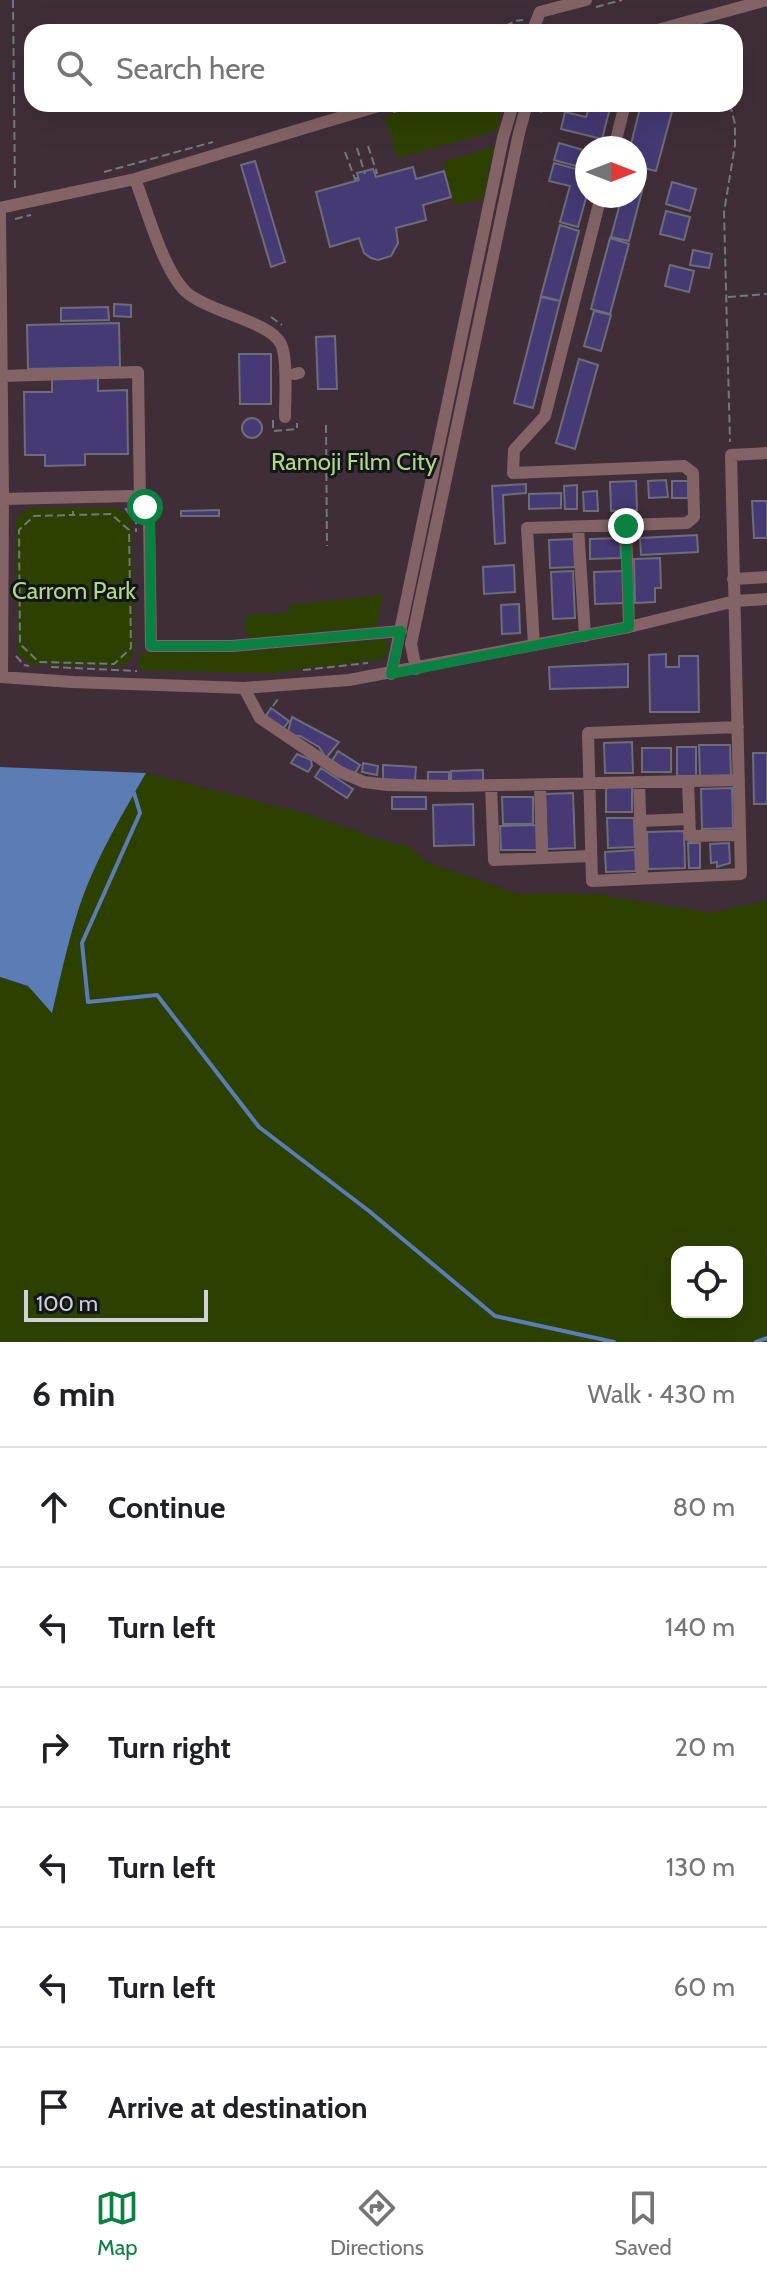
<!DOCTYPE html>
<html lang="en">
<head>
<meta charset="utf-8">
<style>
	:root { --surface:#fff; --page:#f2f2f2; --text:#202124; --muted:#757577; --line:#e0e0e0; --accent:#0b8043 }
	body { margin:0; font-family:Cabin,sans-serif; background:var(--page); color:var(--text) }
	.controls { position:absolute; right:24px; bottom:24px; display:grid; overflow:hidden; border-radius:16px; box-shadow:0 8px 32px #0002 }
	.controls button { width:72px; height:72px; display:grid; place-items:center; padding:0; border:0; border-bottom:2px solid var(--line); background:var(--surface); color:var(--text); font:40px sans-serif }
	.compass { position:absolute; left:575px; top:136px; width:72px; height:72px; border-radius:50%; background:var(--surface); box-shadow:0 8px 32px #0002; rotate:90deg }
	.scale { position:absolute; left:24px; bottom:20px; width:184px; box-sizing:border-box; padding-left:8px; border:4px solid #cdd1d8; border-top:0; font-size:22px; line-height:28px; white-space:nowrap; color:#cdd1d8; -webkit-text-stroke:6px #12151a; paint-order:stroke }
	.stop { position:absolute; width:24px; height:24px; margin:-18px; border:6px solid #0b8043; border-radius:50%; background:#fff }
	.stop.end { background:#0b8043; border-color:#fff; box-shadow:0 2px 8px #0008 }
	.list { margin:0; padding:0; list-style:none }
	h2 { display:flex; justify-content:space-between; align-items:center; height:104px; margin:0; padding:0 32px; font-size:34px }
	h2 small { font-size:26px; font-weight:400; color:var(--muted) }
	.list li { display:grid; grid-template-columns:52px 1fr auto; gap:24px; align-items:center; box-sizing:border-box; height:120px; padding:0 32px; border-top:2px solid var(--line) }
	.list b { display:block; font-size:30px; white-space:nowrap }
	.list em { font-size:26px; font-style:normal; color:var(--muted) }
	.icon { flex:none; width:44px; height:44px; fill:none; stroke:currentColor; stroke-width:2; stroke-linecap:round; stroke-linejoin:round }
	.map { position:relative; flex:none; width:767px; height:1342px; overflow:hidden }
	.search { position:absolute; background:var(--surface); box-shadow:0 8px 32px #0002; left:24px; right:24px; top:24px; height:88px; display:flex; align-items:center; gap:20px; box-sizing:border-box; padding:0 28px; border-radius:24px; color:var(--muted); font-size:30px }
	.sheet { height:824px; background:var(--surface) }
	nav { display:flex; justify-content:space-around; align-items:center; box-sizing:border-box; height:112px; border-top:2px solid var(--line); background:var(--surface); font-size:22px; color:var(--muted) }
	nav a { display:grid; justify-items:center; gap:4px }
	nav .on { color:var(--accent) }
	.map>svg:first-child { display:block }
	.commercial { fill:#3f2e38; fill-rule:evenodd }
	.green { fill:#2c4100; fill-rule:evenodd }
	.water { fill:#5c7cb5 }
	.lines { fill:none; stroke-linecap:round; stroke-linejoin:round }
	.stream { stroke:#5c7cb5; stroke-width:4 }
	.building { fill:#453a74; stroke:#6d6c7a; stroke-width:2 }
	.path { stroke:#727780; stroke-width:2; stroke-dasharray:8 4; stroke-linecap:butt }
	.minor { stroke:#836365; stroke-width:12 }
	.route { stroke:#0b8043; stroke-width:10 }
	.labels { text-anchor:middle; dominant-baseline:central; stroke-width:6; stroke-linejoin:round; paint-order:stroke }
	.park-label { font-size:24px; fill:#b3d97e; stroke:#12151a }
</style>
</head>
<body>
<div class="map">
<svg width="767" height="1342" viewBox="0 0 767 1342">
	<rect width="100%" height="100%" fill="#272d37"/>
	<path class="commercial" d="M0 0H767V900L710 914 596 894H519L428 863 410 847 380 840 304 813 146 773 0 767ZM32 32H735V104H32ZM587 148H635V196H587Z"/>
	<path class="green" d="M429 104H494L501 109 496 131 397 158 385 116Z
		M494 147 483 199 455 205 443 162Z
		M29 508H118L129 516 132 527 134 649 131 658 122 666 31 664 18 654 15 526 19 515Z
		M383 595 377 626 251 638 246 634V615L288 613 289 605Z
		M379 640 389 642 386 656 378 660 272 673 139 670 140 653 246 652Z
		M146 773 304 813 380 840 410 847 428 863 519 894H596L710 913 767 900V1342H0V977L28 986 52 1012C61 974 69 936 82 899 98 855 123 813 146 773ZM677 1252H737V1312H677Z"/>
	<path class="water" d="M0 767 146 773C123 813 98 855 82 899 69 936 61 975 52 1013L28 986 0 977Z"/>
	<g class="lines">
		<path class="stream" d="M130 793H134L140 813 82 943 88 1002 157 995 259 1127 369 1211 495 1316 614 1342
			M756 1342 767 1338"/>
	</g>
	<path class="building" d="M590 104H611L602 139 561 129 565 112 586 117Z
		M641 104H674L656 171 635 166V148H630Z
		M559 143 587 151V169L554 160Z
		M255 161 285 262 271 267 241 165Z
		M554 163 587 172V194L578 227 560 222 570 186 549 181Z
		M413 167 416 179 444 171 451 197 423 205 426 220 396 228 398 243 391 256 378 260 371 258 364 253 359 238 330 247 316 192 359 180 357 173 373 169 376 177Z
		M672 182 696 189 690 211 666 204Z
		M635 184 643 187 629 241 611 237 622 196H635Z
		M666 211 690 217 684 240 660 234Z
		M560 225 579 231 560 301 541 296Z
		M610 238 629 244 610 314 591 309Z
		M693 250 712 254 709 268 690 265Z
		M670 265 694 271 689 292 665 286Z
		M541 297 560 301 533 408 514 403Z
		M114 304 131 305V317L114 316Z
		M108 307 109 320 61 321V308Z
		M594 311 611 315 601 351 584 346Z
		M119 323 120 367 28 369 27 325Z
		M335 336 337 389H318L316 337Z
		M239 354H271V404H240Z
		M579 359 598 365 575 449 556 443Z
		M52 378H98V391L127 390 128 454H85V465L45 466V455H25L24 392H52Z
		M242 428a10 10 0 1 1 20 0a10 10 0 1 1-20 0Z
		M666 480 668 497 649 498 648 481Z
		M636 481 637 510 611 511 610 482Z
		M672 481H688V498H672Z
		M526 484V493L503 495 505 543 495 544 492 486Z
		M577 485V509H565L564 486Z
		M597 491 598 511H584L583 492Z
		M561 493V508L529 509V494Z
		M752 501H767V538H754Z
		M219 510V516H181V511Z
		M697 535 698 552 641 555 640 538Z
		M620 538 621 558 590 559V539Z
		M574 539 575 567 550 568 549 540Z
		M660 558 661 588H655V602L635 603 634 559Z
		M514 565 515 592 484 594 483 567Z
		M573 571 575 618 553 619 551 572Z
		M624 571 625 603 595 604 594 572Z
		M519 604 520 633 502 634 501 605Z
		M666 654V667H679V656H698L699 712H650L649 655Z
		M628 664V687L550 689 549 667Z
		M271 708 289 721 282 730 265 717Z
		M292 717 339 742 326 758 319 747 300 736 287 735Z
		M632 742 633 773H605L604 743Z
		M699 745H730L731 776 700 777Z
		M677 747H696V776H677Z
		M642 748H671V772H642Z
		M338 751 360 765 354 775 332 761Z
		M753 753H767V804H754Z
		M297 754 311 760 312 766 308 772 291 763Z
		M363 763 378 766 377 775 362 772Z
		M383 765 416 767 415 781 383 779Z
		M321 768 353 789 347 798 315 777Z
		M483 770V781L451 782V771Z
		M428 772H449V781H428Z
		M606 787H632V812H606Z
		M732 788 733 828 702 829 701 789Z
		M573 793 575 848 547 849 545 794Z
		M392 797H426V809H392Z
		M502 797H533V824H503Z
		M473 804 474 845 434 846 433 805Z
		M607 818H634L635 847 608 848Z
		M537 825 538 850H501L500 826Z
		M684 831 685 868 648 869 647 832Z
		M688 843H700V868H689Z
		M729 843 730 863 717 867V862L711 863 710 844Z
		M635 850 636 871 606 872 605 852Z"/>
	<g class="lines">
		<path class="path" d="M13 0 15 191
			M596 7 622 0
			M548 25 562 32
			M495 32 515 21 523 20
			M614 32 640 25
			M730 104 735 124V145L724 212 730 442
			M393 112 423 104
			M540 112 557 104
			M368 146 377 173H375
			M357 148 365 174
			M345 152 355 179 358 178
			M104 172 213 142
			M15 219 31 215
			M728 297 767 294
			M271 317 282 325
			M273 420V431L297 429V423
			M326 425 327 546
			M125 508 136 522V532
			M73 511V515L34 516 19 530 20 644 39 662 114 664 131 648 129 530 111 514 73 515
			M16 656 24 665 29 666
			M51 667 137 671
			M303 670 368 663
			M273 706 278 699"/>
		<path class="minor" d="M532 32 540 12 586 0
			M650 32 767 0
			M614 148 625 104
			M135 179C147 210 163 269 185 291 207 312 270 321 281 344 288 359 285 399 285 417
			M0 208 135 179 385 104
			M0 212 3 499 2 677
			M295 374 299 373
			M2 376 138 372 140 501
			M3 499 131 496 140 501 149 515 151 646H232L401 631
			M626 526 629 627
			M578 527 585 636
			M733 579 767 577
			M534 645 527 528 687 523 694 517 693 473 684 466 513 473 514 450 545 416 601 196
			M416 669 411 644 519 133 527 104
			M391 674 503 138 513 104
			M0 677 73 682 244 688 349 680 629 627 735 601 767 599
			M244 688 260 718 340 772 364 782 388 785 455 786 739 780
			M738 727 588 733 592 881 741 874 731 455 767 453
			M688 781 690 836 740 835
			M639 782 642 877
			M491 785 494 860 591 856
			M540 785 542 858
			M640 821 689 819"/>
	</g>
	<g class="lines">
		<path class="route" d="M145 507 149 515 150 526 151 646H232L401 631 391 674 629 627 626 526"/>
	</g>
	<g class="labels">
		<g class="park-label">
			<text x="354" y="461">Ramoji Film City</text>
			<text x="74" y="590">Carrom Park</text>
		</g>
	</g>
</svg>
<div class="controls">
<button><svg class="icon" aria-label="locate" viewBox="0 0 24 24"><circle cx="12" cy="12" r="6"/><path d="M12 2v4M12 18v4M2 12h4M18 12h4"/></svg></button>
</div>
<svg class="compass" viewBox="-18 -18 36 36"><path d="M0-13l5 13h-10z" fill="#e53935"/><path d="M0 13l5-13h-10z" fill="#757577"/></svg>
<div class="scale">100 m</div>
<div class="stop" style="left:145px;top:507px"></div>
<div class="stop end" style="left:626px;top:526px"></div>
<div class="search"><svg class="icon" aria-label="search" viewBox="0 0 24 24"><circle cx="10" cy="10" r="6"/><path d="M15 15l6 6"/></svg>Search here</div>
</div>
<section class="sheet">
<h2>6 min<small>Walk · 430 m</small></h2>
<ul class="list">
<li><svg class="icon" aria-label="ahead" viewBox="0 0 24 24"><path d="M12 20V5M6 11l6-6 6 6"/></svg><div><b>Continue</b></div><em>80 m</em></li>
<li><svg class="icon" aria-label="left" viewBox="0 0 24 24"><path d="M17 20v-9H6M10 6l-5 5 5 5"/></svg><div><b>Turn left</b></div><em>140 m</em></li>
<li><svg class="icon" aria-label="right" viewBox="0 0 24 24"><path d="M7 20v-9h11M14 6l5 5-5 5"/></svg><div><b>Turn right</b></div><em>20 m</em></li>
<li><svg class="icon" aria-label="left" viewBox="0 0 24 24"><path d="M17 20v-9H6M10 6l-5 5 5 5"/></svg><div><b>Turn left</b></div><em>130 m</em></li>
<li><svg class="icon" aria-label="left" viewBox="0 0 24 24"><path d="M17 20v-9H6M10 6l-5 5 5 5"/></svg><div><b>Turn left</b></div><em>60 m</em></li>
<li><svg class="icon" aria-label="arrive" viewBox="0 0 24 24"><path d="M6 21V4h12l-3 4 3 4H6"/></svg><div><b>Arrive at destination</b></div></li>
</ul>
</section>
<nav>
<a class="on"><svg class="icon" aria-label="map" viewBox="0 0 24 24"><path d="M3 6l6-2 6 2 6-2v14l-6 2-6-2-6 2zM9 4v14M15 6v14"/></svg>Map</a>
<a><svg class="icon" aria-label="directions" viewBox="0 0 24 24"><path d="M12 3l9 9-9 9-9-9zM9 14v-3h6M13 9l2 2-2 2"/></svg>Directions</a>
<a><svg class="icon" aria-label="saved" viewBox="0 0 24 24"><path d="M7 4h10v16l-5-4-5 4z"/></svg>Saved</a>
</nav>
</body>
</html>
